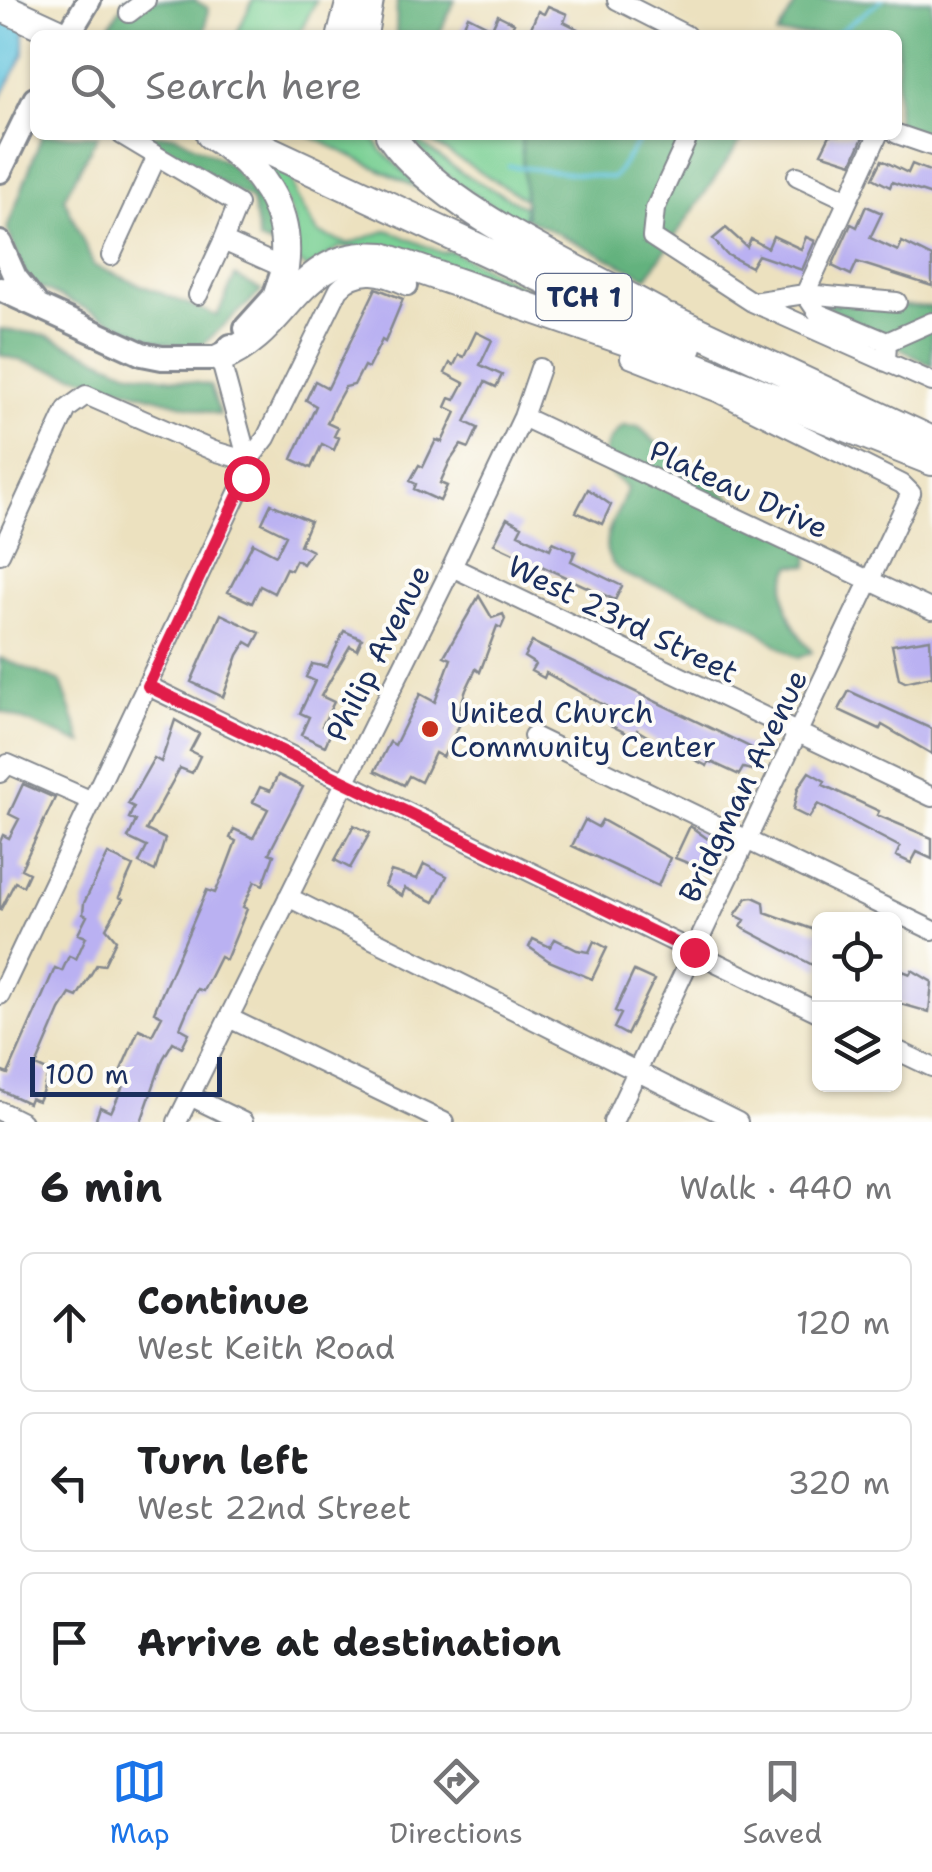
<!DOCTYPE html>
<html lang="en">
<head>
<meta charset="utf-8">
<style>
	:root { --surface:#fff; --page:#f6f6f6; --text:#202124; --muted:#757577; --line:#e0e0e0; --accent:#1a73e8 }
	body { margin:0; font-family:"Shantell Sans",sans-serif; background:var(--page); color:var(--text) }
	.controls { position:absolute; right:30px; bottom:30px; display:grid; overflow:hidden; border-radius:15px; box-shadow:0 2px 8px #0004 }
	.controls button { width:90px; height:90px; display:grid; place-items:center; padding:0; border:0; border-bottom:2px solid var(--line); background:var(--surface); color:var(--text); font:50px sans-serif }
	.scale { position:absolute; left:30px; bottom:25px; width:192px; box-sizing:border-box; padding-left:10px; border:5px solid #1b2f5e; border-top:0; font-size:28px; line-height:35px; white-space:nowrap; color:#1b2f5e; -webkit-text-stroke:8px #fdfcf7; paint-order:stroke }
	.stop { position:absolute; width:30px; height:30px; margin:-22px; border:8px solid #e11d48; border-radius:50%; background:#fff }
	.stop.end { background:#e11d48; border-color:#fff; box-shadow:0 2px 10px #0008 }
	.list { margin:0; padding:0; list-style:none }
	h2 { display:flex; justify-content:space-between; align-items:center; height:130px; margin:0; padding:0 40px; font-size:42px }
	h2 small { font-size:32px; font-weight:400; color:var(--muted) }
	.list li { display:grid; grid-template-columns:65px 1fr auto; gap:30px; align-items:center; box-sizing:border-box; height:140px; margin:0 20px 20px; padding:0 20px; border:2px solid var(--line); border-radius:15px }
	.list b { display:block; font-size:38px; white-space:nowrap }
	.list p { margin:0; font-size:32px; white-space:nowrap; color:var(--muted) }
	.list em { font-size:32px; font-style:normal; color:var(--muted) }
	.icon { flex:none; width:55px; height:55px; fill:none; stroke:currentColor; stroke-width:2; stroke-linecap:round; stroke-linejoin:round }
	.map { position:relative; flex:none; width:932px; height:1122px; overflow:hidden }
	.search { position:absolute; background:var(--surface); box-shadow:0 2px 8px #0004; left:30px; right:30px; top:30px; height:110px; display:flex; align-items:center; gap:25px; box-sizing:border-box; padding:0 35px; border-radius:15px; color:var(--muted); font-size:38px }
	.sheet { height:610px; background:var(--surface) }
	nav { display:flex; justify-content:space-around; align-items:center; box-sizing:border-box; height:140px; border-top:2px solid var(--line); background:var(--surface); font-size:28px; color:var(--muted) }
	nav a { display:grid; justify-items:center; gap:5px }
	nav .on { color:var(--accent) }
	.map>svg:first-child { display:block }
	.green { fill:#7ad094; stroke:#4a8079; stroke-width:2.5 }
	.forest { fill:#63b27e; stroke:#3f706e; stroke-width:2.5 }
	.water { fill:#5fc2dd; stroke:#3d789e; stroke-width:2.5 }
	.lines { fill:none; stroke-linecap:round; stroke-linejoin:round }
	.stream { stroke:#5fc2dd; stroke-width:4 }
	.building { fill:#bab1f2 }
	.minor-casing { stroke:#84888e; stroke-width:22 }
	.major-casing { stroke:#84888e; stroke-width:28 }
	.highway-casing { stroke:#84888e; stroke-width:32 }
	.minor { stroke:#fff; stroke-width:18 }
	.major { stroke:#fff; stroke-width:22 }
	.highway { stroke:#fff; stroke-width:28 }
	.route { stroke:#e11d48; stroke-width:12 }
	.poi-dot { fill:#c8321e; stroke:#fdfcf7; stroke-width:4 }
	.labels { text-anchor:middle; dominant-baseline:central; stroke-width:8; stroke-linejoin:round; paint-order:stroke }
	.shield { fill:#fdfcf7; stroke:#5f6c8c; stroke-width:2.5 }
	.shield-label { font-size:28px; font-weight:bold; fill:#1b2f5e }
	.street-label { font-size:30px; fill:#1b2f5e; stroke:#fdfcf7 }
	.poi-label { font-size:30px; fill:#1b2f5e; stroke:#fdfcf7; text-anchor:start }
</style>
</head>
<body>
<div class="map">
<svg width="932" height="1122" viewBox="0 0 932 1122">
	<rect width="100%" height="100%" fill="#fdfcf7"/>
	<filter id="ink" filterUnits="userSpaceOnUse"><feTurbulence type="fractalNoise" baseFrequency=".01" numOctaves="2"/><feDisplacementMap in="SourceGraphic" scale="20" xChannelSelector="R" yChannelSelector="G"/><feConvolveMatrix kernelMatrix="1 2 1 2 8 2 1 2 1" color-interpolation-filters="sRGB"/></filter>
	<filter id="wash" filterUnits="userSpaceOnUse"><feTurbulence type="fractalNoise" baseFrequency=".0048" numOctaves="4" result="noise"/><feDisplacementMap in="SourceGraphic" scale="40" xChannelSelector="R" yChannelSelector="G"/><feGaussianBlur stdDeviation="2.25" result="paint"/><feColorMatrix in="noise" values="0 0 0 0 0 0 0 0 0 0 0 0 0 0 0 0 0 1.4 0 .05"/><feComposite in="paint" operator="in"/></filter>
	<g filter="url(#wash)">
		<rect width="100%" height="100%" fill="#ece1bf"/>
		<path class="green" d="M253 0H316L299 35H236Z
			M308 135H372L381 150 424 191Z
			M409 135 462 173 525 207 523 223C480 200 437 175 409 135Z
			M425 135H521L525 199 434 144Z
			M266 155 290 169 296 196 318 233 348 244 388 230 442 253 451 251 534 292 530 300 379 249 340 247 308 269 292 257C300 212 286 202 260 167Z"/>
		<path class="forest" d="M125 0H194L208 8 205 35H104Z
			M397 0H455L439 35H396Z
			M798 0H932V138L897 125V35H777Z
			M42 135H98L64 198 94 266 217 316 235 276 262 291 198 349 155 341 28 282 7 229Z
			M137 135H175L230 164 270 215 273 246 259 241 252 200Z
			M521 135H597L622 140 625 135H745L647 277 526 218Z
			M819 302 932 307V366Z
			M0 329 46 335 127 371 210 385 220 415 0 355Z
			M623 426 639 427 682 466 809 548 808 566 792 565C774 594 792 628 812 652L798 658C776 647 760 630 740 619 706 601 670 590 633 578 620 573 611 566 607 552 602 529 623 510 627 488L604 468C602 448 608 439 623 426Z
			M0 658 61 682 83 744 0 711Z"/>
		<path class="water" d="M0 0H24V54L0 99Z"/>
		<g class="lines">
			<path class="stream" d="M834 35 882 0
				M509 166 613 178 643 135"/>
		</g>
		<g id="blocks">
			<path class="building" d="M548 6 567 14 564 22 590 35H528L538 11 544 14Z
				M498 15 514 23 508 35H459L468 16 492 28Z
				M830 135H864L852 163 821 153Z
				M882 160 908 173 912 164 932 172V195L892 182 890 187 873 178Z
				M866 206 882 213 870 238 898 251 902 242 932 257V286L857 262 851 275 832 266 851 224 857 227Z
				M726 228 747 247 751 239 768 248 773 236 801 249 806 237 815 241 802 270 758 255 751 267 726 254 713 239Z
				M376 288 403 299 385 342 382 340 368 368 364 366 354 385 345 387 334 407 327 423 338 428 334 436 339 438 334 450 322 444 311 468 292 459 316 406 306 400 315 381 328 388Z
				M476 332 492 340 480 365 502 375 496 387 485 382 465 422 478 428 469 448 461 445 450 461 440 483 447 486 440 501 414 489 416 484 410 481 419 465 423 467 436 440 442 442 456 412 446 407 450 398 455 400 464 383 445 373 450 363 454 365 459 355 464 357Z
				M588 489 611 505 602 524 576 512Z
				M271 504 310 521 300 545 312 551 303 564 296 560 291 570 286 568 274 593 260 586 252 603 228 592 253 543 276 555 286 535 262 523Z
				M507 518 522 526 518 534 550 549 553 542 575 552 571 561 622 586 615 600 494 544Z
				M479 596 492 618 503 614 505 619 501 628 497 626 480 672 476 669 466 690 458 713 464 716 443 757 435 753 421 782 409 776 404 785 375 771 390 742 395 745 420 694 435 702 451 659 444 656Z
				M221 614 260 633 253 646 246 642 238 655 223 697 191 682Z
				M344 631 362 639 357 650 350 646 321 696 334 702 322 726 332 730 325 746 301 735 309 717 300 713 315 681 306 677 312 664 327 667Z
				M930 639 932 676 905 682 899 679 892 645Z
				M532 642 750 747 760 754 752 770 743 768 739 775 709 761 707 766 695 760 698 753 679 744 675 753 637 730 634 737 610 725 616 712 546 673 544 678 531 671 535 664 524 657Z
				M849 691 932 729V754L882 725 880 729 839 710Z
				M175 720 199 734 190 751 200 756 192 773 180 768 146 830 165 839 155 871 139 863 147 847 128 838 136 821 129 818 134 807 128 804 154 758 161 762Z
				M809 772 825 781 823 785 879 811 877 815 932 838V859L917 852 911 863 896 856 900 847 818 804 809 818 793 810 798 788Z
				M278 775 303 787 269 853 274 855 263 885 255 881 243 907 247 909 226 960 220 957 203 991 197 989 188 1009 180 1028 189 1033 182 1047 173 1042 163 1059 141 1122H95L100 1107 111 1112 124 1084 118 1081 120 1072 139 1029 152 1035 162 1016 154 1012 207 890 215 893 224 873 236 841 230 838 234 829 253 838 268 809 253 802 260 787 270 791Z
				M23 784 55 798 21 869 29 873 23 886 15 882 0 911V842L3 835 9 838 19 819 9 814Z
				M585 820 598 827 602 820 670 858 658 886 572 846Z
				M354 825 370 833 350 868 335 860Z
				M690 826 719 847 708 871 675 858Z
				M108 854 133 866 119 897 123 899 106 928 116 940 104 965 97 964 77 997 70 994 60 1010 36 1066 49 1072 43 1090 38 1101 30 1098 28 1103 0 1090V1071L8 1074 55 968 62 971 69 956 76 959 86 937 78 934 87 916 83 914 84 903Z
				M424 864 447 876 434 902 405 888 402 896 385 886 391 871 417 879Z
				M753 897 764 902 765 912 820 932V969L741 927 745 920 735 915 747 898Z
				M533 939 550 947 555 939 577 950 589 952 594 941 607 948 592 979 549 961 529 947Z
				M912 970 932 982 929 1012 894 1002V989L903 971 910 974Z
				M634 971 654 980 627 1035 614 1028 621 1014 615 1011Z"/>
		</g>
	</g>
	<g filter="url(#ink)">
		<use href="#blocks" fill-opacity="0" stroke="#84888e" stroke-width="2.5"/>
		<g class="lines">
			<g class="minor-casing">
				<path id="minor" d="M617 0 686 35
					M129 13 146 0
					M897 134 932 146
					M122 135 157 156
					M689 135 655 209 652 237 752 302 932 382
					M797 176 848 200
					M111 256 157 156 238 204 223 241 284 268
					M805 294 878 135
					M805 294 818 313 887 342 886 362
					M198 295 223 241
					M752 302 805 294 897 302
					M887 342 932 322
					M523 417 932 610
					M248 461 266 438 339 289C360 267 383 275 408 286
					M0 554 67 409 86 395 214 451 248 461
					M452 567 932 797
					M148 686 820 1013
					M533 736 932 930
					M0 773 8 764 92 801
					M288 897 738 1122
					M0 995 245 478 248 461 220 358
					M229 1018 444 1122
					M894 1049 932 1067
					M190 1096 243 1122
					M0 1111 22 1122
					M177 1122 452 567 523 417 540 368
					M613 1122 911 493 902 484 717 392 630 358"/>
			</g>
			<g class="major-casing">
				<path id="major" d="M68 35 89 0
					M0 171 35 99
					M0 243 15 277 35 302
					M0 289 142 354 162 358H220L231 346
					M246 328 274 297 284 268"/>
			</g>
			<g class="highway-casing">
				<path id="highway" d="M0 6 63 35
					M342 35 351 0
					M363 35 369 0
					M211 135C259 165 292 209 284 268
					M236 135 688 346
					M390 135C441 210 580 269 660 314
					M671 319 932 441
					M220 358C290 331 296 249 383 257L661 353 932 461"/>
			</g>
			<use href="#minor" class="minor"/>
			<use href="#major" class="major"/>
			<use href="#highway" class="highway"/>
		</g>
	</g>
	<g class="lines" filter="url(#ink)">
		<path class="route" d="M246 478 148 686 694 952"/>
	</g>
	<circle class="poi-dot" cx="430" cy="729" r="10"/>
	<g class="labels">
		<rect class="shield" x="536.5" y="274" width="95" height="46" rx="8"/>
		<g class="shield-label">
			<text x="584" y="297">TCH 1</text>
		</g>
		<g class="street-label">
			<text transform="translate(739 489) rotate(25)">Plateau Drive</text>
			<text transform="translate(623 619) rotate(26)">West 23rd Street</text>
			<text transform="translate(378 653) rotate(-63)">Philip Avenue</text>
			<text transform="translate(743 786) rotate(-64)">Bridgman Avenue</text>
		</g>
		<g class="poi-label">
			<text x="450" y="712">United Church<tspan x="450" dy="34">Community Center</tspan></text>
		</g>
	</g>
</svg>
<div class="controls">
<button><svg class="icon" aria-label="locate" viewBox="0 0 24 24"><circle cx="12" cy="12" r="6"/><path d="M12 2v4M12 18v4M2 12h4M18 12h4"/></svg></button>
<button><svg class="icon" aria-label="layers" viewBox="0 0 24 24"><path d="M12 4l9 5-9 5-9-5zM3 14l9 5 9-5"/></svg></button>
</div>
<div class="scale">100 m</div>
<div class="stop" style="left:246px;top:478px"></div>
<div class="stop end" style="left:694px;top:952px"></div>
<div class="search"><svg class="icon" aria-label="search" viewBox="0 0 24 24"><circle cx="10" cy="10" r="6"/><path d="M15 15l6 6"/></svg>Search here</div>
</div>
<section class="sheet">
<h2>6 min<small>Walk · 440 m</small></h2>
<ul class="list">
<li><svg class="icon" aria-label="ahead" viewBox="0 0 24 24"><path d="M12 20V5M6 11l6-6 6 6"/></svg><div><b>Continue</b><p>West Keith Road</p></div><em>120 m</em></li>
<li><svg class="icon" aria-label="left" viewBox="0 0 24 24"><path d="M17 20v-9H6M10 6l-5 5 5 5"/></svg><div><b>Turn left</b><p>West 22nd Street</p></div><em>320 m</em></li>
<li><svg class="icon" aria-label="arrive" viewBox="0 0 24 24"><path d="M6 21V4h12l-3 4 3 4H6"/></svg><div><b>Arrive at destination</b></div></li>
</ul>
</section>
<nav>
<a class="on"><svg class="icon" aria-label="map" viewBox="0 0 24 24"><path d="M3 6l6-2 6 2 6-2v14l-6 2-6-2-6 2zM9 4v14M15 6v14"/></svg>Map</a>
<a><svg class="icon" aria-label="directions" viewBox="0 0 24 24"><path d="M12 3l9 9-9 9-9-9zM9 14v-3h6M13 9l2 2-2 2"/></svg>Directions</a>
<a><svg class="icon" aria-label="saved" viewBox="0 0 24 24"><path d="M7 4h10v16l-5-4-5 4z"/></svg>Saved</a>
</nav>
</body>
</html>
